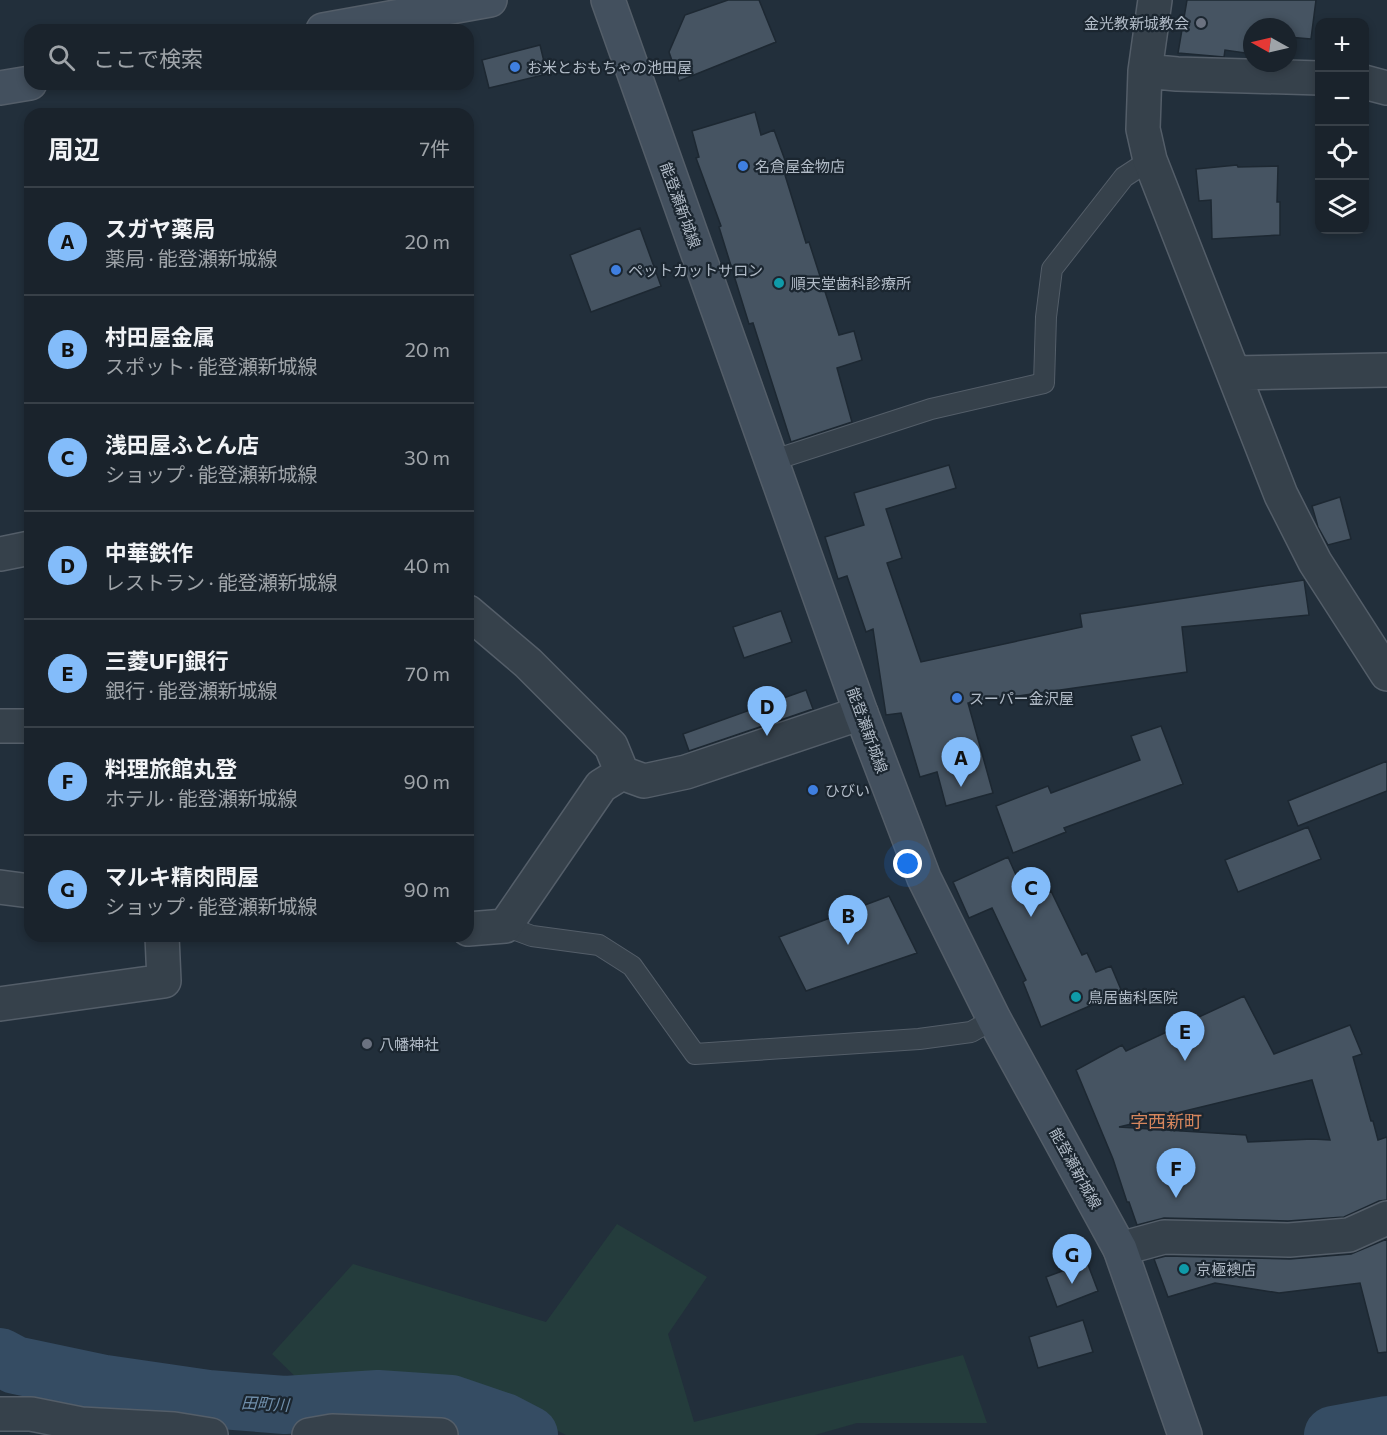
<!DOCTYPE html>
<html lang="ja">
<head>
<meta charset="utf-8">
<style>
	:root { --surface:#1a232c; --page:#272f38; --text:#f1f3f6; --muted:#9fa4a9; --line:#384048; --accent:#83bcfa }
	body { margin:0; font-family:Commissioner,"Noto Sans JP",sans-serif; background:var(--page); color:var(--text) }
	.controls { position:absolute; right:18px; top:18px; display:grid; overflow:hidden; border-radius:12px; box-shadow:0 3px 9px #0003 }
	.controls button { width:54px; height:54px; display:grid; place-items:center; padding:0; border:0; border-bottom:2px solid var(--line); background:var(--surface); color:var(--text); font:30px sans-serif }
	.compass { position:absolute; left:1243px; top:18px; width:54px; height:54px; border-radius:50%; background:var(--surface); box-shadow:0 3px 9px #0003; rotate:278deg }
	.you { position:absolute; left:908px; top:864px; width:21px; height:21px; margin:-15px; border:4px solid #fff; border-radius:50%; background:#1a73e8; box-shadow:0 0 0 9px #1a73e833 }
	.badge { display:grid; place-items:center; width:39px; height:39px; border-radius:50%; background:var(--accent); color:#111; font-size:20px; font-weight:700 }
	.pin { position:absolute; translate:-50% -50px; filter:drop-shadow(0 2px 3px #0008) }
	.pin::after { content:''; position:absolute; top:32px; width:21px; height:18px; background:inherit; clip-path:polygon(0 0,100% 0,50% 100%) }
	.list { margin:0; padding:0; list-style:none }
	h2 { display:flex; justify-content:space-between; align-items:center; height:78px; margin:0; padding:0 24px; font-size:26px }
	h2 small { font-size:20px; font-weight:400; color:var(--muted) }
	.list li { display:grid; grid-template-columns:39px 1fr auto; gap:18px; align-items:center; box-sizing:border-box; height:108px; padding:0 24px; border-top:2px solid var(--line) }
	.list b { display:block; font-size:22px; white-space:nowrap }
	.list p { margin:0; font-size:20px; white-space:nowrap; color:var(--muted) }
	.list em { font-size:20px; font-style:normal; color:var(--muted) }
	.icon { flex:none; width:33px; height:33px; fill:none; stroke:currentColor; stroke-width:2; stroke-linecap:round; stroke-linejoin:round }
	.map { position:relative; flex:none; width:1387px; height:1435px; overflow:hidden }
	.search { position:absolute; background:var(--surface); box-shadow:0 3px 9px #0003; left:24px; top:24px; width:450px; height:66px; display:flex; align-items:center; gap:15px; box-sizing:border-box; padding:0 21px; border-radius:18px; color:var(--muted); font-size:22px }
	.panel { position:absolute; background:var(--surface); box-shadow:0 3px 9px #0003; left:24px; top:108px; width:450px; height:834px; border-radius:18px }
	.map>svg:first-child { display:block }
	.green { fill:#243c3c }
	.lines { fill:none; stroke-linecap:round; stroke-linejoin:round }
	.river { stroke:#354c63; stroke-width:58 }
	.building { fill:#465462; stroke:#1d2832; stroke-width:1.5; fill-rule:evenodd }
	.lane-casing { stroke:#545e69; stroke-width:22 }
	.street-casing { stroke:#545e69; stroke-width:36 }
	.secondary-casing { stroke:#545e69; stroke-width:36 }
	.lane { stroke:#36414b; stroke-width:20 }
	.street { stroke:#36414b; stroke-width:33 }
	.secondary { stroke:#43505e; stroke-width:33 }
	.worship-dot { fill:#6b7280; stroke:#1b2630; stroke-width:2 }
	.shop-dot { fill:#3f7fe0; stroke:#1b2630; stroke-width:2 }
	.culture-dot { fill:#0f9aa8; stroke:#1b2630; stroke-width:2 }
	.labels { text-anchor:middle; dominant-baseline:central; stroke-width:4.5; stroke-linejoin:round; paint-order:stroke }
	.poi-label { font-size:15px; fill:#b1bbc7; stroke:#1b2630; text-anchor:start }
	.street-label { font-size:15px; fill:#b1bbc7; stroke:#1b2630 }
	.water-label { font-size:16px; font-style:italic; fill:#708fab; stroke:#1b2630 }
	.quarter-label { font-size:18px; fill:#d6865d; stroke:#1b2630 }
</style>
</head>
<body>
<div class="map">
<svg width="1387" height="1435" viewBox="0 0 1387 1435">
	<rect width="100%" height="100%" fill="#222f3b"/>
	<path class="green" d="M617 1224 707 1277 668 1334 694 1422 963 1355 987 1423H857L815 1435H566L472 1387 401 1374 302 1383 272 1354 353 1264 546 1322Z"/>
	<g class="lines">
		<path class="river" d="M0 1357 15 1365 105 1384 208 1399 285 1405 378 1399 451 1404 504 1422 529 1435
			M1333 1435 1387 1425"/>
	</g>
	<path class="building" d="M728 0H759L776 42 679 81 669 52 685 15Z
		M1187 0H1316L1311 39 1288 37V27H1252V54L1225 50 1224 57 1178 53Z
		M540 45 547 74 489 88 482 60Z
		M755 112 761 135 774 130 790 174 785 175 806 243 809 242 839 335 854 331 862 360 837 368 852 422 791 442 753 323 749 324 719 227 721 226 696 158 699 157 692 131Z
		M1237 165 1238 167 1278 166 1277 202H1280V235L1212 239 1211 200 1199 201 1196 169Z
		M640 228 661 286 591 312 570 255Z
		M949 465 956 488 886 509 902 558 887 563 921 662 1082 627 1080 614 1304 580 1309 615 1182 627 1187 672 968 703 993 793 946 806 937 772 920 777 901 713 886 715 873 629 866 632 847 576 838 579 825 537 864 525 854 493Z
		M1340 497 1351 539 1328 545 1318 527 1312 506Z
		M781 611 792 642 744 658 733 627Z
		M806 690 813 709 689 751 683 734Z
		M1161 726 1183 784 1064 828 1066 832 1013 853 996 806 1048 786 1051 793 1140 760 1131 736Z
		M1387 761V791L1298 826 1288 801Z
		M1308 827 1321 859 1238 892 1225 860Z
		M1008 857 1028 902 1051 891 1082 955 1087 953 1096 972 1111 966 1122 992 1041 1027 1023 982 1026 980 992 908 969 918 953 882Z
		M889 896 917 953 806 991 779 937Z
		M1244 996 1274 1054 1350 1025 1362 1054 1353 1057 1371 1121H1373L1378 1140 1387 1137V1200L1379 1201 1344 1217 1288 1221 1164 1218 1137 1225 1129 1202H1127L1113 1159 1076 1070 1122 1045 1126 1051ZM1312 1080 1330 1140 1312 1139 1248 1142 1246 1135 1119 1127Z
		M1387 1239V1352L1378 1353 1360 1283 1279 1293 1215 1283 1168 1297 1154 1259 1166 1256 1290 1259 1351 1254Z
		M1087 1262 1098 1291 1057 1307 1046 1277Z
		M1083 1320 1093 1352 1038 1368 1029 1337Z"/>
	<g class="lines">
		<g class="lane-casing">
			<path id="lane" d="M771 461 931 409 1044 383 1046 317 1052 269 1124 177 1150 160
				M505 926 532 936 599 945 632 966 695 1054 919 1039 971 1032 994 1019"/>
		</g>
		<g class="street-casing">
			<path id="street" d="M1155 0 1145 71 1143 129 1150 160 1281 495 1315 562 1387 674
				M1145 71 1177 74 1320 78
				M1364 82 1387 88
				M1234 373 1387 370
				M0 554 30 548
				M468 612 528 663 611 746 622 773 601 786 505 926 468 929
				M0 726H30
				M622 773 644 781 686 772 861 713
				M0 887 30 891
				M0 1004 164 981 162 936
				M1120 1249 1164 1237 1289 1240 1349 1235 1387 1218
				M0 1414H31L81 1424 174 1429 211 1435
				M309 1435 332 1431 441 1435"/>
		</g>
		<g class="secondary-casing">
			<path id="secondary" d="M608 0 861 713 924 878 994 1019 1120 1249 1185 1435
				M323 30 490 0
				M0 88 30 83"/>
		</g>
		<use href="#lane" class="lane"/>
		<use href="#street" class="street"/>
		<use href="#secondary" class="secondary"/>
	</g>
	<g class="worship-dot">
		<circle cx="1201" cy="23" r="6"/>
		<circle cx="367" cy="1044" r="6"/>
	</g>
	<g class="shop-dot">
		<circle cx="515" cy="67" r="6"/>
		<circle cx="743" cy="166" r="6"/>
		<circle cx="616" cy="270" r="6"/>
		<circle cx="957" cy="698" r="6"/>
		<circle cx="813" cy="790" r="6"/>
	</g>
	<g class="culture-dot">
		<circle cx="779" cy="283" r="6"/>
		<circle cx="1076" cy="997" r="6"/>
		<circle cx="1184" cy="1269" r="6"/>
	</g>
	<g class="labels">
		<g class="poi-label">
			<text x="1189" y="23" text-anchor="end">金光教新城教会</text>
			<text x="527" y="67">お米とおもちゃの池田屋</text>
			<text x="755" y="166">名倉屋金物店</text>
			<text x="628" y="270">ペットカットサロン</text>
			<text x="791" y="283">順天堂歯科診療所</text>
			<text x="969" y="698">スーパー金沢屋</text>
			<text x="825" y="790">ひびい</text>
			<text x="1088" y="997">鳥居歯科医院</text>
			<text x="379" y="1044">八幡神社</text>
			<text x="1196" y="1269">京極襖店</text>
		</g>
		<g class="street-label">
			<text transform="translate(681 205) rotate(70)">能登瀬新城線</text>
			<text transform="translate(868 730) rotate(70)">能登瀬新城線</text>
			<text transform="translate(1076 1168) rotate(61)">能登瀬新城線</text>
		</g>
		<g class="water-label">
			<text transform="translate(265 1403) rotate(3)">田町川</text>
		</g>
		<g class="quarter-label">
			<text x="1166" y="1121">字西新町</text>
		</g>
	</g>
</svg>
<div class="controls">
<button>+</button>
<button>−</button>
<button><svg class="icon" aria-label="locate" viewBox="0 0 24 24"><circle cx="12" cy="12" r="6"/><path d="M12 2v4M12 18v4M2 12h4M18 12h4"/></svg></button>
<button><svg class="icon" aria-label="layers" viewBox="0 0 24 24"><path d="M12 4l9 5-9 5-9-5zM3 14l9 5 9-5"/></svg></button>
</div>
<svg class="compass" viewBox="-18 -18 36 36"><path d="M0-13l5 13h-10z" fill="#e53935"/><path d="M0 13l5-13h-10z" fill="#9fa4a9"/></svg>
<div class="you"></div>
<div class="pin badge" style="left:961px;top:787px">A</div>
<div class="pin badge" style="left:848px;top:945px">B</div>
<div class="pin badge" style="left:1031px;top:917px">C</div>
<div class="pin badge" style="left:767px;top:736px">D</div>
<div class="pin badge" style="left:1185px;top:1061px">E</div>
<div class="pin badge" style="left:1176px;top:1198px">F</div>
<div class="pin badge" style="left:1072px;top:1284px">G</div>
<div class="search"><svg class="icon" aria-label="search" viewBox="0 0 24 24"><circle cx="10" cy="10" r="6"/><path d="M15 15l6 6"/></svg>ここで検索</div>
<section class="panel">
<h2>周辺<small>7件</small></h2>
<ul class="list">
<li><span class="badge">A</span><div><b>スガヤ薬局</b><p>薬局 · 能登瀬新城線</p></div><em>20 m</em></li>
<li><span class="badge">B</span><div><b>村田屋金属</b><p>スポット · 能登瀬新城線</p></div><em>20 m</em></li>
<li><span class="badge">C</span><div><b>浅田屋ふとん店</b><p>ショップ · 能登瀬新城線</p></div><em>30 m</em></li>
<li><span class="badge">D</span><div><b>中華鉄作</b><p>レストラン · 能登瀬新城線</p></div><em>40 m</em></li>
<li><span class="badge">E</span><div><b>三菱UFJ銀行</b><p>銀行 · 能登瀬新城線</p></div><em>70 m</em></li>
<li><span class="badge">F</span><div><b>料理旅館丸登</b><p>ホテル · 能登瀬新城線</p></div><em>90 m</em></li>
<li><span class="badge">G</span><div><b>マルキ精肉問屋</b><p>ショップ · 能登瀬新城線</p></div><em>90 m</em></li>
</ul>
</section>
</div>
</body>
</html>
